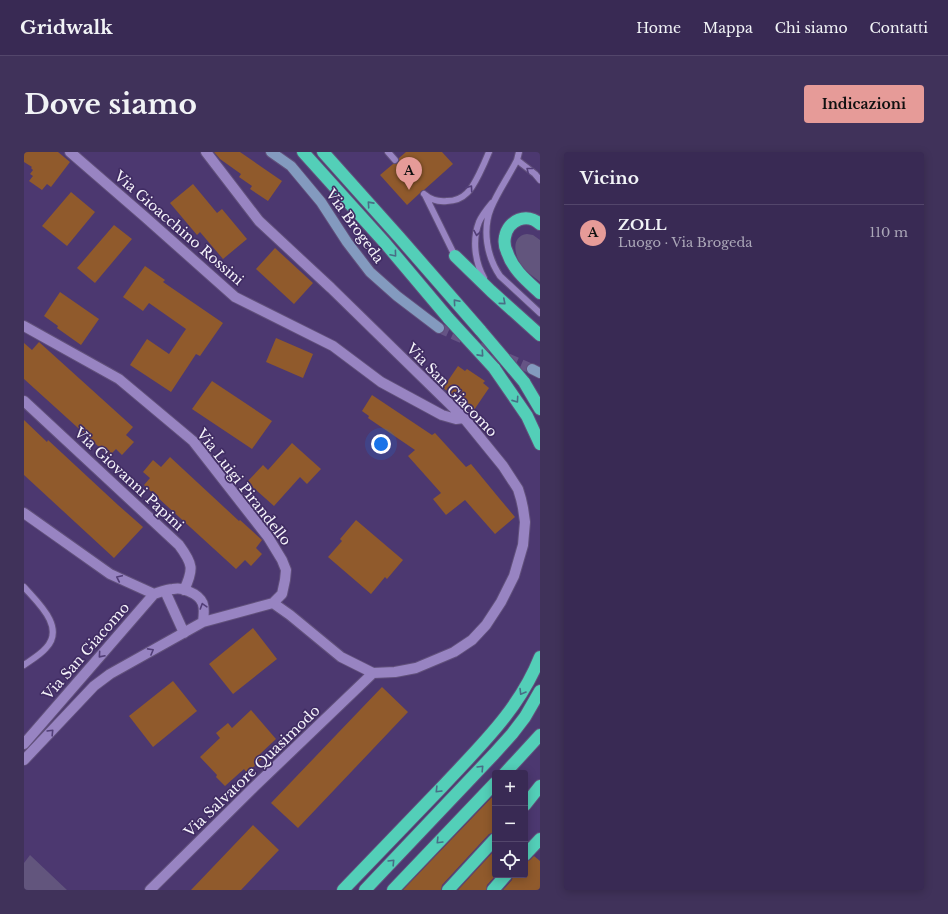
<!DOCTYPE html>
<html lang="it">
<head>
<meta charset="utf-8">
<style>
	:root { --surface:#392a54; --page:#40325a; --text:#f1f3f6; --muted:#aba7b8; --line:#53466b; --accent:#e69b98 }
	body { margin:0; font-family:"Libre Baskerville",serif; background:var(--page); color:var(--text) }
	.controls { position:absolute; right:12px; bottom:12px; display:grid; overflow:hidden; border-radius:4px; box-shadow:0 2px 10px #0003 }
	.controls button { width:36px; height:36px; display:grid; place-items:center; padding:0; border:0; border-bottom:1px solid var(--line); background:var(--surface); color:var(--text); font:20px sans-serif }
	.you { position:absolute; left:357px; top:292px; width:14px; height:14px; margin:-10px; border:3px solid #fff; border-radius:50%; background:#1a73e8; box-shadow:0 0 0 6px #1a73e833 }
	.badge { display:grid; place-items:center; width:26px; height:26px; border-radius:50%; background:var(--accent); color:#111; font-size:13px; font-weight:700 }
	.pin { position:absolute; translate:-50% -33px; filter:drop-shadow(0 1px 2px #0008) }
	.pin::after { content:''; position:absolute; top:21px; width:14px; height:12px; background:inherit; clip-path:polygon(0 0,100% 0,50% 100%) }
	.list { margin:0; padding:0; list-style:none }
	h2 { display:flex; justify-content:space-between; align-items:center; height:52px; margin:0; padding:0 16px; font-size:17px }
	h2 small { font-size:13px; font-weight:400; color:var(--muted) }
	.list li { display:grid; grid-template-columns:26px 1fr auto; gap:12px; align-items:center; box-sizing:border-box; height:56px; padding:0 16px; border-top:1px solid var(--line) }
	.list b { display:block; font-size:15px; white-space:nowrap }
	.list p { margin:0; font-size:13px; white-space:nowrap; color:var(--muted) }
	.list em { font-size:13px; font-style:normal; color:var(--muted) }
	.icon { flex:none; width:22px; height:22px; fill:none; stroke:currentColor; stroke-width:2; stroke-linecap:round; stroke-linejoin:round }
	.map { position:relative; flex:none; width:516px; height:738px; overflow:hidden; border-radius:4px }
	header { display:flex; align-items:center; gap:24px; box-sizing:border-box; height:56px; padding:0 20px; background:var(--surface); border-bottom:1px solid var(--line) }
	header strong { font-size:19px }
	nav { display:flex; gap:22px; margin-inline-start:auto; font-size:14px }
	.intro { display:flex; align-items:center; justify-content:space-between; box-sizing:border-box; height:96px; padding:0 24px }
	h1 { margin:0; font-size:28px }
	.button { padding:10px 18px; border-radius:4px; background:var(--accent); color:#111; font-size:14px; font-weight:700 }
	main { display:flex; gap:24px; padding:0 24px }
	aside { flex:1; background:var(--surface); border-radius:4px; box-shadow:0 2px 10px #0003 }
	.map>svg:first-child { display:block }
	.green { fill:#62557d }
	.building { fill:#905a2c }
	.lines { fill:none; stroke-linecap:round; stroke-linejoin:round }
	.secondary-tunnel { stroke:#655485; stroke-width:10; stroke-dasharray:10 5; stroke-linecap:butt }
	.lane-casing { stroke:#61507b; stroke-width:8 }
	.street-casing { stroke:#61507b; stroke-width:12 }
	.secondary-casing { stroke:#61507b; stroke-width:12 }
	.highway-casing { stroke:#61507b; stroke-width:14 }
	.lane { stroke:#9884c2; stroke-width:6 }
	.street { stroke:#9884c2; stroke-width:10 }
	.secondary { stroke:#839abf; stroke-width:10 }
	.highway { stroke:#53cfb8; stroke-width:12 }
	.highway-bridge-casing { stroke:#61507b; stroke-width:14; stroke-linecap:butt }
	.highway-bridge { stroke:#53cfb8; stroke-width:12 }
	.oneway { stroke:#523e77 }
	.oneway2 { stroke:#486e86 }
	.labels { text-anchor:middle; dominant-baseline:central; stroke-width:3.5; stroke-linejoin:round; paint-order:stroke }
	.street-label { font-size:14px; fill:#f5f3fa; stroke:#412d64 }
</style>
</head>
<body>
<header>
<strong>Gridwalk</strong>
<nav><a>Home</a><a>Mappa</a><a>Chi siamo</a><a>Contatti</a></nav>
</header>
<div class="intro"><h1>Dove siamo</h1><a class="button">Indicazioni</a></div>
<main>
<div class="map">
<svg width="516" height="738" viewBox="0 0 516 738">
	<rect width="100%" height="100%" fill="#4c3870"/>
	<path class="green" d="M503 82 509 83 516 88V130C509 124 502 120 497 113 490 102 487 84 503 82Z
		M6 703 43 738H0V711Z"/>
	<path class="building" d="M0 0H34L46 10 27 35 23 32 18 38 5 29 9 24 6 22 9 18 7 16 8 15 0 10Z
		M190 0H216L258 29 244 49 226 37 228 34 215 25 217 22 196 7Z
		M382 0H418L429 12 400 38 397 39 396 41 383 53 356 23 369 12H371L374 11 375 9V6Z
		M169 32 193 61 198 57 223 87 199 107 176 80 173 83 146 51Z
		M47 40 71 60 43 94 18 74Z
		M90 73 108 87 71 131 53 116Z
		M251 96 289 131 270 152 232 117Z
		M121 114 141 128 139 130 199 171 176 204 172 202 147 240 106 213 123 187 145 202 162 177 125 151 119 159 99 145Z
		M36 140 75 167 57 193 33 176 34 174 20 164Z
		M252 186 289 202 279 226 242 210Z
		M15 190 109 275 102 283 110 290 98 303 92 297 85 304 0 227V191L8 198Z
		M434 214 441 219 443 217 461 229 459 231 465 236 450 258 443 253 441 257 425 242 426 241 419 236Z
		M188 229 248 269 228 297 168 257Z
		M348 243 408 283 411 281 442 315 447 312 475 346 491 365 471 382 441 348 422 363 409 347 417 341 384 304 391 298 344 266 345 264 338 259Z
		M0 268 23 290 24 288 94 353 119 375 90 406 0 323Z
		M268 291 297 317 283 332 276 325 250 354 223 330 239 313 244 318Z
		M146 305 215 369 216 368 238 388 232 396 238 402 227 414 221 408 212 417 120 333 126 326 119 320 129 308 137 315Z
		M332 368 379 408 363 427 361 425 347 442 304 405 318 389 316 387Z
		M229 476 253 507 209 542 185 512Z
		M149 529 173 559 129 595 105 564Z
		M358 535 384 560 274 676 247 651Z
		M227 558 252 587 236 602 239 606 223 621 220 617 201 634 192 625 193 623 176 605 196 586 192 581 204 571 208 576Z
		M471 642V680L465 682 418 733 417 738H379Z
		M229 673 255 698 217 738H167Z
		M471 698V723H472L463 733 462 738H434Z
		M510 704 516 709V738H479L488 728 489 723H501V710L506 708Z"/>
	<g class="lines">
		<path class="secondary-tunnel" d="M415 176 508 217"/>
		<g class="lane-casing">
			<path id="lane" d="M364 0 371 8
				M495 0 493 8C485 24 474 39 467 56 458 78 463 105 476 124L516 161
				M493 8 511 22 516 28
				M400 42C407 48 414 50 423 49 430 49 438 46 443 41 450 35 461 10 465 0
				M401 43 431 104
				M460 126C451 110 448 88 455 70 458 63 463 57 468 51
				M0 435C13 450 42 475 22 496 16 503 7 508 0 513"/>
		</g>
		<g class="street-casing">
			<path id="street" d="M46 0 121 65 211 145 309 194 357 230 418 263 432 267 440 266
				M0 174 95 227 169 289 244 385 258 408 262 418 261 428 258 442 249 451
				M0 249 155 393C169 412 170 417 160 438
				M0 361 86 422 130 442
				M141 439 160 481
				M179 470 249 451 266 463 317 505 349 521 371 520 392 516 430 500 448 488 462 473 477 450 490 424 499 393 501 370 499 356 497 347 494 337 479 314 440 266 307 136 235 69 182 0
				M0 592 130 442
				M0 608 70 534 86 522 179 470C181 454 181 446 164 439 160 437 154 436 149 437 143 437 136 440 130 442
				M126 738 230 635 349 521"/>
		</g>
		<g class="secondary-casing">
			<path id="secondary" d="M247 0 267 14 297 50 323 90 346 120 373 144 415 176
				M508 217 516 221"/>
		</g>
		<g class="highway-casing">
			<path id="highway" d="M279 0 361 91 425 167
				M299 0 375 85 457 179
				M516 72C503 60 484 68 481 85 480 90 481 96 483 100 489 118 503 129 516 141
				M431 104 467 139 516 183
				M470 216 503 264 516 292
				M500 230 516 257
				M481 621 516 583
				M501 653 516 634
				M501 703 516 687
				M319 738C352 704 385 669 418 635 456 594 495 558 516 505
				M341 738 470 602 488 582 501 565 516 539
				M369 738 471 631
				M424 738 471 687
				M469 738 482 723"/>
		</g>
		<use href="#lane" class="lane"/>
		<use href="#street" class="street"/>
		<use href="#secondary" class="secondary"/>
		<use href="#highway" class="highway"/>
		<g class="highway-bridge-casing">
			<path id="highway-bridge" d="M425 167 470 216
				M457 179 500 230"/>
		</g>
		<use href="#highway-bridge" class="highway-bridge"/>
	</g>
	<defs><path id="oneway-chevron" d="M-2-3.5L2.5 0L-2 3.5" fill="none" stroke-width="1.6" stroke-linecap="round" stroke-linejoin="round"/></defs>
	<g class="oneway">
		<use href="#oneway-chevron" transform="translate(505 18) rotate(-141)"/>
		<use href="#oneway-chevron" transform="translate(446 36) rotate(-55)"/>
		<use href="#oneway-chevron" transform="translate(453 81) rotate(100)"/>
		<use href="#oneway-chevron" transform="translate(95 426) rotate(-155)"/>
		<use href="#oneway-chevron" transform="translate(179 454) rotate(-107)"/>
		<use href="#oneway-chevron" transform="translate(127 499) rotate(-29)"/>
		<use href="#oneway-chevron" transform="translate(77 503) rotate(131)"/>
		<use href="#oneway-chevron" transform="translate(27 580) rotate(-46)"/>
	</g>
	<g class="oneway2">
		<use href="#oneway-chevron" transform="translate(346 52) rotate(-132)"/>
		<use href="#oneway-chevron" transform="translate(370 102) rotate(50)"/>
		<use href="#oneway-chevron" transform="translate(432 150) rotate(-131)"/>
		<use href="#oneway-chevron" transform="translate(479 150) rotate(41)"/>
		<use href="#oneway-chevron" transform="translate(457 202) rotate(48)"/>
		<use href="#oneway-chevron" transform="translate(492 248) rotate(55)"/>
		<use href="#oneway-chevron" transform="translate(498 540) rotate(121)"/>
		<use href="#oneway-chevron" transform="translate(457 616) rotate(-46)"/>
		<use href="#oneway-chevron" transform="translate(414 638) rotate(134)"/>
		<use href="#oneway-chevron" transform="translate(415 689) rotate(134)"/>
		<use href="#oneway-chevron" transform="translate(368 710) rotate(-46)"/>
	</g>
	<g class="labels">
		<g class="street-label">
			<text transform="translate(331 74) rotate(54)">Via Brogeda</text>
			<text transform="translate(155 76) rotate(41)">Via Gioacchino Rossini</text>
			<text transform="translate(428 238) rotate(46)">Via San Giacomo</text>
			<text transform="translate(105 327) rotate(43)">Via Giovanni Papini</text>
			<text transform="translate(220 335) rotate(52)">Via Luigi Pirandello</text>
			<text transform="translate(62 499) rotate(-49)">Via San Giacomo</text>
			<text transform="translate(228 619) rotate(-44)">Via Salvatore Quasimodo</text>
		</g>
	</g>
</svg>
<div class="controls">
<button>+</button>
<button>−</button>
<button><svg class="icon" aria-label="locate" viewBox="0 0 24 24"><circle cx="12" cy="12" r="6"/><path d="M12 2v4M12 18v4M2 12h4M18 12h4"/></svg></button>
</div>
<div class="you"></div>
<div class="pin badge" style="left:385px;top:38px">A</div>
</div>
<aside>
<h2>Vicino<small></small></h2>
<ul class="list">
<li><span class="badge">A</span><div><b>ZOLL</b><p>Luogo · Via Brogeda</p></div><em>110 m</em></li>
</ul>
</aside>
</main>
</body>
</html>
